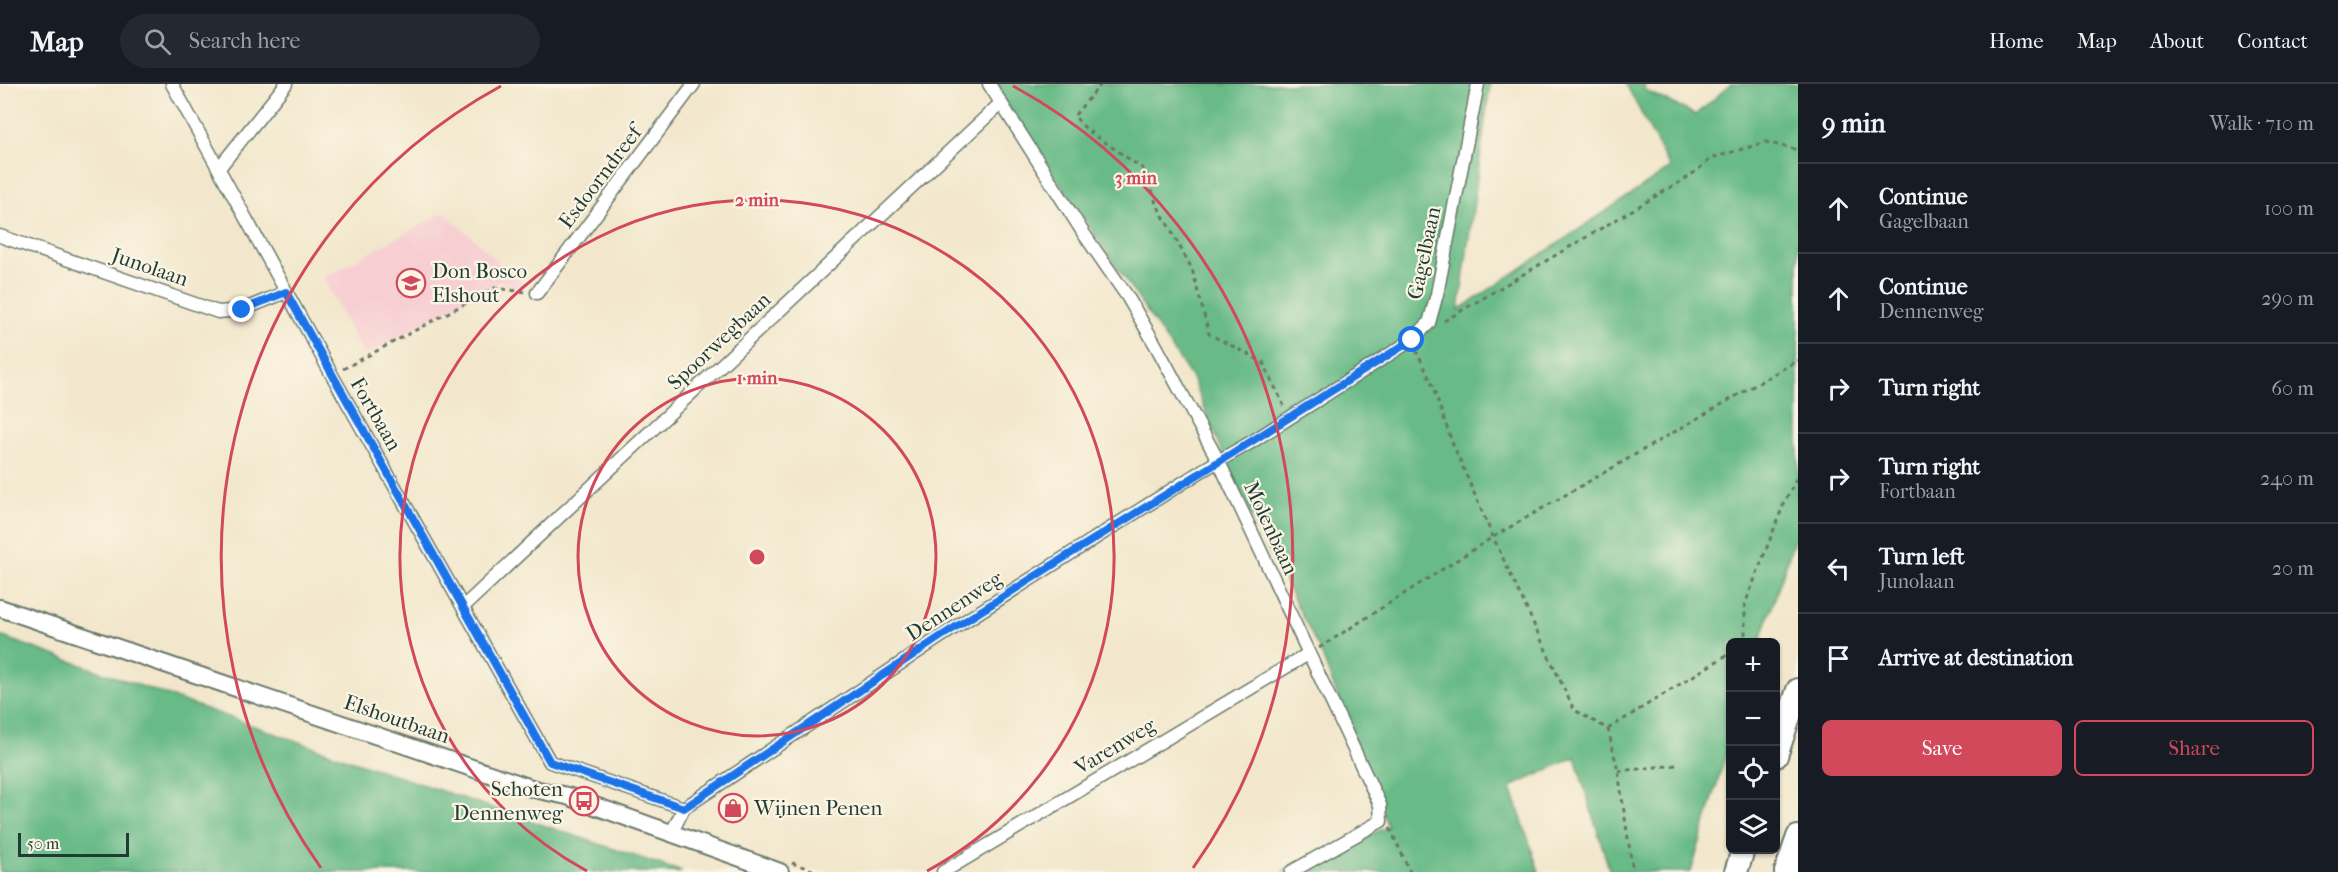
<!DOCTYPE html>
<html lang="en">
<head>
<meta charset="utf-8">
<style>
	:root { --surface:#171b24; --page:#242831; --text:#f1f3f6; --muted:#9ea1a6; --line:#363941; --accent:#d1495b }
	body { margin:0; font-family:"IM FELL French Canon",serif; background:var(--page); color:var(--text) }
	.controls { position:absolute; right:18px; bottom:18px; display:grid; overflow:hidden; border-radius:9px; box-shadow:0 2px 4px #0004 }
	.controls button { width:54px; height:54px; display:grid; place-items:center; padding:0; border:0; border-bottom:2px solid var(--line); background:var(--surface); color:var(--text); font:30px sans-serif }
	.scale { position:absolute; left:18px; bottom:15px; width:111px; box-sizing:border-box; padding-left:6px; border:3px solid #1f3d34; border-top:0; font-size:16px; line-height:21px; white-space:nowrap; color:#1f3d34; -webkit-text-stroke:4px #fcf5e5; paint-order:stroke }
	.stop { position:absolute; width:18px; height:18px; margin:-14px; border:4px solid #1a73e8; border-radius:50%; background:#fff }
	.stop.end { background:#1a73e8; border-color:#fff; box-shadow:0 2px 6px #0008 }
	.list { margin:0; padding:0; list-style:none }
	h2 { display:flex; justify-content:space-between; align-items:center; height:78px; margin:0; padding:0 24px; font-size:26px }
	h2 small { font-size:20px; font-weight:400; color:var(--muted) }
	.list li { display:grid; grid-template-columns:39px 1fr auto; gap:18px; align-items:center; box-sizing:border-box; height:90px; padding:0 24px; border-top:2px solid var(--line) }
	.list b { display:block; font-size:22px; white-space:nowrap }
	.list p { margin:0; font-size:20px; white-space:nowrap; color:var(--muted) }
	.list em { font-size:20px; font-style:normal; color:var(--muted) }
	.actions { display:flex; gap:12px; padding:18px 24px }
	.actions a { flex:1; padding:14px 0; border:2px solid var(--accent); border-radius:9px; text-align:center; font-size:21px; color:var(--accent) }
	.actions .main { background:var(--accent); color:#fff }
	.icon { flex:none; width:33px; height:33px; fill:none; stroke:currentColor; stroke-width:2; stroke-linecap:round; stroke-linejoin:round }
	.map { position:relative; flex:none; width:1798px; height:788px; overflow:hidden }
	header { display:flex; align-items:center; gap:36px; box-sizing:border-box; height:84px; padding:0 30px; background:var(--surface); border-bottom:2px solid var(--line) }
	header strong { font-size:28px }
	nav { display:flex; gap:33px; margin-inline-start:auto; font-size:21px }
	.search { width:420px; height:54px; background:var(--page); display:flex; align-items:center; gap:15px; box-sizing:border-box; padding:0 21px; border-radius:33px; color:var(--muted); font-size:22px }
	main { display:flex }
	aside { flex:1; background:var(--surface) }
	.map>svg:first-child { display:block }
	.built { fill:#f7cfd3 }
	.forest { fill:#68ba86; stroke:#447c5d; stroke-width:1.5 }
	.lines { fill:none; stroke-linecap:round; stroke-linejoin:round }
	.minor-casing { stroke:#697869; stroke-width:15 }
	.secondary-casing { stroke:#697869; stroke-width:20 }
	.motorway-casing { stroke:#697869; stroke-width:26 }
	.path { stroke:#697869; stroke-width:3; stroke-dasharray:4.5 4.5; stroke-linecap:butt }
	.minor { stroke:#fff; stroke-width:12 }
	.secondary { stroke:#fff; stroke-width:16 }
	.motorway { stroke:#fff; stroke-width:22 }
	.route { stroke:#1a73e8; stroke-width:8 }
	.ring { fill:none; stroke:#d1495b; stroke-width:3 }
	.labels { text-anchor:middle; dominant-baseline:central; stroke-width:4.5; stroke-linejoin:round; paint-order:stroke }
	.street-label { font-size:21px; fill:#1f3d34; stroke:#fcf5e5 }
	.poi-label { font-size:21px; fill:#1f3d34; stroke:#fcf5e5; text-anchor:start }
	.centre { fill:#d1495b; stroke:#fcf5e5; stroke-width:3 }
	.ring-label { font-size:18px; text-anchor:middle; font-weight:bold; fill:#d1495b; stroke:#fcf5e5; stroke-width:4.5; stroke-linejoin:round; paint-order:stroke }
</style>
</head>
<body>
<header>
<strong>Map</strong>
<div class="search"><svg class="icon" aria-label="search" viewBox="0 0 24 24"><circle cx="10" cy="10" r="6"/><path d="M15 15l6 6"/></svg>Search here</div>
<nav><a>Home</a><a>Map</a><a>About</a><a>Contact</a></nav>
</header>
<main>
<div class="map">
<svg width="1798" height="788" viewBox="0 0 1798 788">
	<rect width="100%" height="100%" fill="#fcf5e5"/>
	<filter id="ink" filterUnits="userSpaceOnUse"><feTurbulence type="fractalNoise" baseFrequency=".0167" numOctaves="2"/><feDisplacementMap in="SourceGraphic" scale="12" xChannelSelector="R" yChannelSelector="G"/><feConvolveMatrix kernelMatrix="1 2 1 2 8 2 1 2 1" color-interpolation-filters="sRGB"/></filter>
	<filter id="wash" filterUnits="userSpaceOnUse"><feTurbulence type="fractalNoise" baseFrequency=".008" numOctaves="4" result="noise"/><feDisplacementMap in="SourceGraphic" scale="24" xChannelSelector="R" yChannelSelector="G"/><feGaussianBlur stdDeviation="1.35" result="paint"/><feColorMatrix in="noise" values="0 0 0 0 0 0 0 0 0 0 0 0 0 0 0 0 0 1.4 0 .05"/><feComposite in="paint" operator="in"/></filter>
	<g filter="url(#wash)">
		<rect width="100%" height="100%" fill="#f2e7cc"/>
		<path class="built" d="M444 128 526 202 518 211 501 196 364 272 323 194Z"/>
		<path class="forest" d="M993 0H1490L1459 226 1670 84 1626 0H1645L1644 6 1696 31 1731 0H1798V445L1760 558H1730V656L1691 788H1610L1575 673 1511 703 1539 788H1282L1388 743 1321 569 1233 395 1192 294Z
			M0 552 347 675 682 788H0Z"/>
	</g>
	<g filter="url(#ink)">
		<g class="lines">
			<g class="minor-casing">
				<path id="minor" d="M172 0 332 291 550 678 684 724
					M989 0 1084 150 1127 212 1155 260 1219 378 1380 721 1381 737 1291 788
					M219 84 286 0
					M0 152 218 228 242 226 286 208
					M537 209 694 0
					M463 523 1001 19
					M671 750 684 724 940 553 1070 470 1203 386 1253 357 1412 256 1429 239 1437 210 1478 0
					M943 788 1308 570"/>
			</g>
			<g class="secondary-casing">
				<path id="secondary" d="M0 524 534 705 567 712 780 788"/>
			</g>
			<g class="motorway-casing">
				<path id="motorway" d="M1776 672 1798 606
					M1736 788 1743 766
					M1786 788 1798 753"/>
			</g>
			<path class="path" d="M1101 0 1074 32 1086 45 1146 87 1156 119 1192 185 1209 250 1263 278 1284 322
				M1444 237 1690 92 1712 74 1766 58 1798 66
				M1416 266 1431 298 1452 358 1493 453 1574 626 1608 645 1618 687 1633 788
				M343 285 494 204 526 208
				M1740 558 1745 553V520L1783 422 1798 391
				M1319 564 1493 453 1798 276
				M1608 645 1730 569
				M1618 687 1676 681
				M1390 744 1410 788
				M792 779 818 788"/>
			<use href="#minor" class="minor"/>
			<use href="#secondary" class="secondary"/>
			<use href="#motorway" class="motorway"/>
		</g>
	</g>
	<g class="lines" filter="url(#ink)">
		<path class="route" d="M242 226 286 208 550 678 684 724 940 553 1070 470 1252 357 1412 256"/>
	</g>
	<g class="ring">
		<circle cx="757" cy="473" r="179"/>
		<path d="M587 787A357 357 0 1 1 927 787"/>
		<path d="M321 784A536 536 0 0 1 501 2M1013 2A536 536 0 0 1 1193 784"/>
	</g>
	<defs>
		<g id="school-ring" transform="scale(1.5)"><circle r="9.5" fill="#fcf5e5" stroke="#d1495b" stroke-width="1.5"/><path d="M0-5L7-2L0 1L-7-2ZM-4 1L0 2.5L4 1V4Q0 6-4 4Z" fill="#d1495b"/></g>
		<g id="bus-ring" transform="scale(1.5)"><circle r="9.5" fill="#fcf5e5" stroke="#d1495b" stroke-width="1.5"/><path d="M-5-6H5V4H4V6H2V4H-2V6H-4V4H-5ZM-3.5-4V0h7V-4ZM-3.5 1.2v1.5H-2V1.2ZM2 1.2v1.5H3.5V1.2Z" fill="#d1495b"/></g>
		<g id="shop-ring" transform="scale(1.5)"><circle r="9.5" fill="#fcf5e5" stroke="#d1495b" stroke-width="1.5"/><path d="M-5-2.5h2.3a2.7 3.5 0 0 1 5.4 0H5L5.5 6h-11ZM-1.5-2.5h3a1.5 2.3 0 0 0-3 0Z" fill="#d1495b"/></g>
	</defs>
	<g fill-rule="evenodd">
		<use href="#school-ring" x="411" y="199"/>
		<use href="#bus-ring" x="584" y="717"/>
		<use href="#shop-ring" x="733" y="724"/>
	</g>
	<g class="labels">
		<g class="street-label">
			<text transform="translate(600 93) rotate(-53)">Esdoorndreef</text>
			<text transform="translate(1424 169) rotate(-78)">Gagelbaan</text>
			<text transform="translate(150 183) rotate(19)">Junolaan</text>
			<text transform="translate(719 257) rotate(-43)">Spoorwegbaan</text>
			<text transform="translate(376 330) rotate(60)">Fortbaan</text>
			<text transform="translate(1271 444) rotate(65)">Molenbaan</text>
			<text transform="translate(954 522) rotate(-33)">Dennenweg</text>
			<text transform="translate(397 635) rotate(19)">Elshoutbaan</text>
			<text transform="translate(1115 662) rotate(-31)">Varenweg</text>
		</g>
		<g class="poi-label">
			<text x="432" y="187">Don Bosco<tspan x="432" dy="24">Elshout</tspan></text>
			<text x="563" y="705" text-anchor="end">Schoten<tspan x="563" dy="24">Dennenweg</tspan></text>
			<text x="754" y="724">Wijnen Penen</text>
		</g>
	</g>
	<circle cx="757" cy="473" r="9" class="centre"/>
	<g class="ring-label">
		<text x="1136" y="100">3 min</text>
		<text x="757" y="122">2 min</text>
		<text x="757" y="300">1 min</text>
	</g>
</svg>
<div class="controls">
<button>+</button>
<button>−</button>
<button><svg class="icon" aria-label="locate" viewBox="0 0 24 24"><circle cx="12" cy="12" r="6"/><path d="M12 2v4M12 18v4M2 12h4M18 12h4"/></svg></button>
<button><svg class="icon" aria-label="layers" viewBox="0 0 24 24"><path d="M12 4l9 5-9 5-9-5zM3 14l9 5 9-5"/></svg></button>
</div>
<div class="scale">50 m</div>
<div class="stop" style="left:1412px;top:256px"></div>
<div class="stop end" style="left:242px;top:226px"></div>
</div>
<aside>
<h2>9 min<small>Walk · 710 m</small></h2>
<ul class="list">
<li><svg class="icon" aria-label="ahead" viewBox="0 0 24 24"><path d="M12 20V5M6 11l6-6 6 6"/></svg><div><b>Continue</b><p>Gagelbaan</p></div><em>100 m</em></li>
<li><svg class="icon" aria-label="ahead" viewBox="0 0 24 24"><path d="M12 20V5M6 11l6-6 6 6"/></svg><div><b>Continue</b><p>Dennenweg</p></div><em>290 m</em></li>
<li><svg class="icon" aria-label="right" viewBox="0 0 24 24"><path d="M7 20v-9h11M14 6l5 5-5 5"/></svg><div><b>Turn right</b></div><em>60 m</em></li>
<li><svg class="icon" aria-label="right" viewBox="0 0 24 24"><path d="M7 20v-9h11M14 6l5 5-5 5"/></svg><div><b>Turn right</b><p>Fortbaan</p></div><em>240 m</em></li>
<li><svg class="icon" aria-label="left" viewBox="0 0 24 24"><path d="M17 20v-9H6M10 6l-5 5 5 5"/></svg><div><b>Turn left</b><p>Junolaan</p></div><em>20 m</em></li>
<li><svg class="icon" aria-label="arrive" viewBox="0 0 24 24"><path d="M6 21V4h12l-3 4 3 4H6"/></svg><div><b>Arrive at destination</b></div></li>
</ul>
<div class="actions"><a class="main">Save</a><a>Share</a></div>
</aside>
</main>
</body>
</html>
